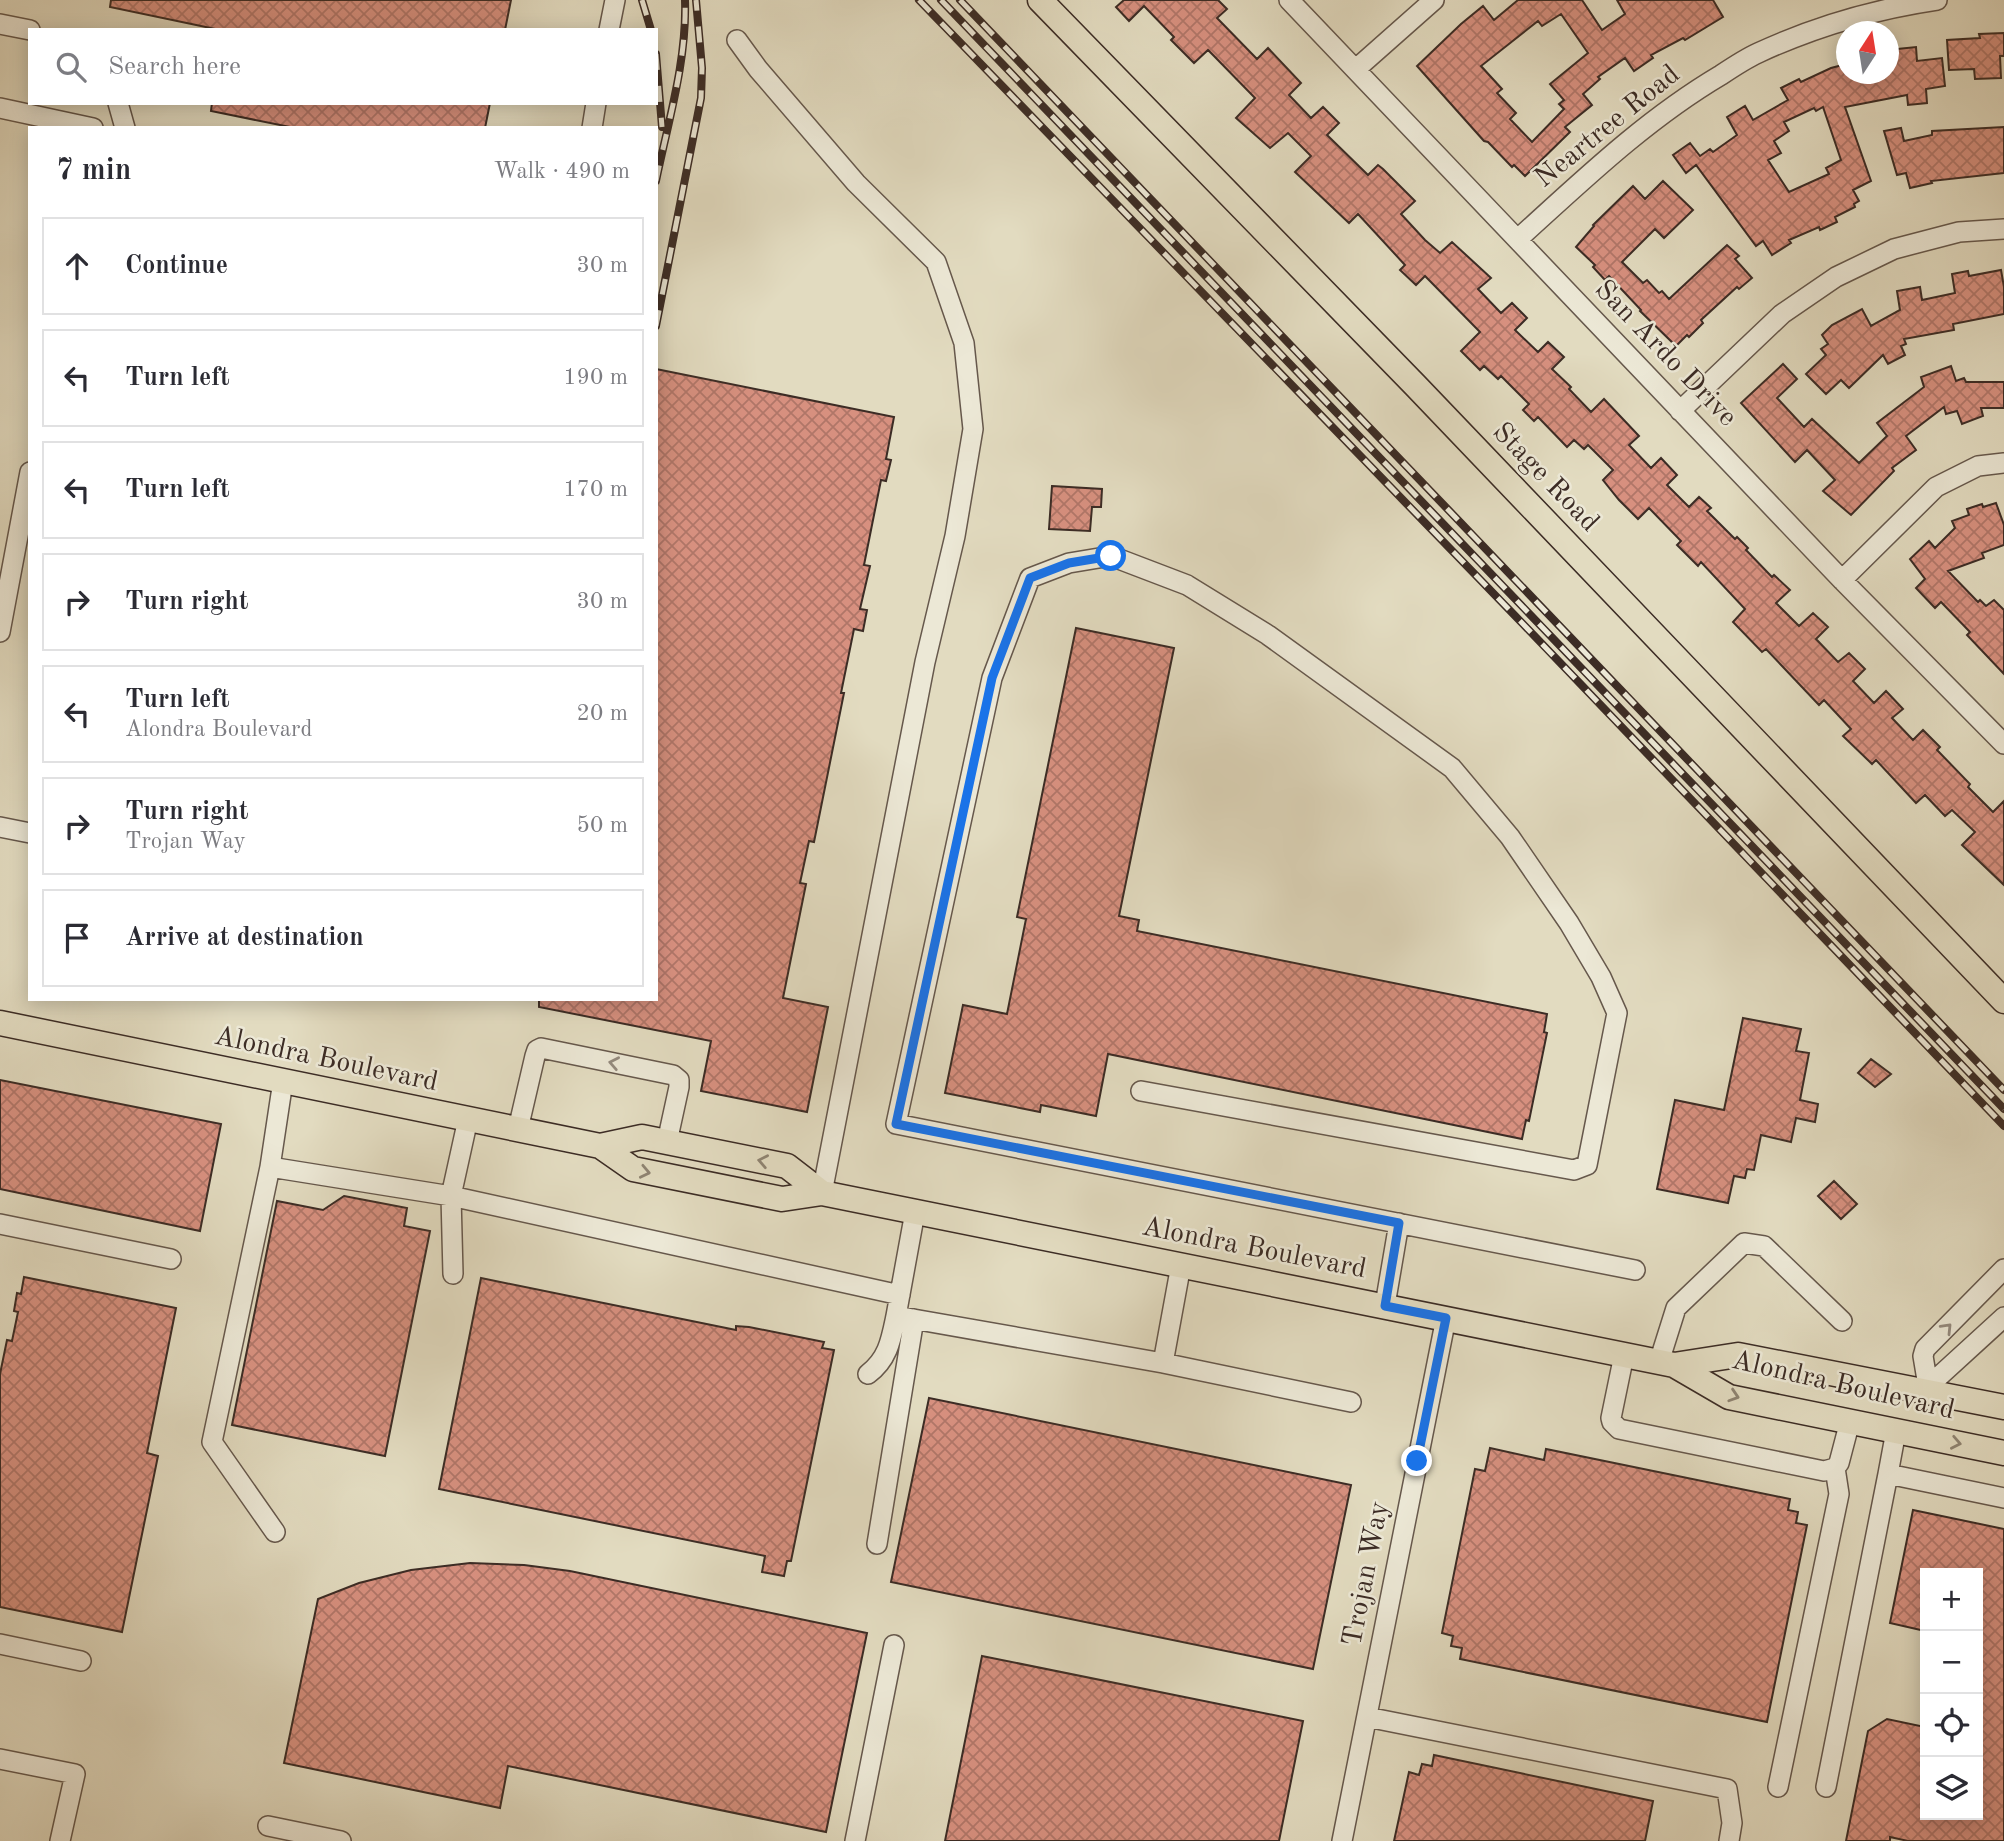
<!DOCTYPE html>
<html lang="en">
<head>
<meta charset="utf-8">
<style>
	:root { --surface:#fff; --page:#f2f2f3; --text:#2b2b33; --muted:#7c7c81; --line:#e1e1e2 }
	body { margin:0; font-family:"Old Standard TT",serif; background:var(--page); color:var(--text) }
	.controls { position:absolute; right:21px; bottom:21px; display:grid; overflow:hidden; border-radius:0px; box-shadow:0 4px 18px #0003 }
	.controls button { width:63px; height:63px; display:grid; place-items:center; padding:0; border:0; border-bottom:2px solid var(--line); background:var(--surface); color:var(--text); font:35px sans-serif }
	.compass { position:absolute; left:1836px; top:21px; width:63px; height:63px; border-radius:50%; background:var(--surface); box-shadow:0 4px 18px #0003; rotate:12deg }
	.stop { position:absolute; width:21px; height:21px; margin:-16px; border:5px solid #1a73e8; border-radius:50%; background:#fff }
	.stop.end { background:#1a73e8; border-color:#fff; box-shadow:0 2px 7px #0008 }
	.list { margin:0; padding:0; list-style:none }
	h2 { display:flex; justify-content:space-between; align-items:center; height:91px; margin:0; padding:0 28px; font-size:30px }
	h2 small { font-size:23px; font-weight:400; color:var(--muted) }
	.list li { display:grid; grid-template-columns:46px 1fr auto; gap:21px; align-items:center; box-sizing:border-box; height:98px; margin:0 14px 14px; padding:0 14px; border:2px solid var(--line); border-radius:0px }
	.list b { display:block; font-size:26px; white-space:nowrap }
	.list p { margin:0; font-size:23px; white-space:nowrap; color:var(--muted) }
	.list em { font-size:23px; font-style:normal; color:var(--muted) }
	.icon { flex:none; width:38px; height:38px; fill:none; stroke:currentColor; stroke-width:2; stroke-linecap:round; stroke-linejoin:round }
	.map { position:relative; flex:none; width:2004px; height:1841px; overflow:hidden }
	.search { position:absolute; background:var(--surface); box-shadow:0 4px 18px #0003; left:28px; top:28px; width:630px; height:77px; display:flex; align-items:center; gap:18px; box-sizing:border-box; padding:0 24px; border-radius:0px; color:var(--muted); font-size:26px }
	.panel { position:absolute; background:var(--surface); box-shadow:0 4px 18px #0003; left:28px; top:126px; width:630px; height:875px; border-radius:0px }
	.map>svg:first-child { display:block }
	.building { fill:url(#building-cross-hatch); stroke:#3c2c25; stroke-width:2; fill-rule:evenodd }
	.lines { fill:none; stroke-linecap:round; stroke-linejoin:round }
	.minor-casing { stroke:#66584c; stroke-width:22 }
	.major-casing { stroke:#3c2c25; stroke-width:27 }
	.minor { stroke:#ece8d6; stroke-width:19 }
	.major { stroke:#e2dbc0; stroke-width:24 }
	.rail-casing { stroke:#3c2c25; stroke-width:8 }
	.rail { stroke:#ece8d6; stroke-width:5; stroke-dasharray:16; stroke-linecap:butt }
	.oneway { stroke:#948a7e }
	.oneway2 { stroke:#8f8472 }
	.route { stroke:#1a73e8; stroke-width:9 }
	.labels { text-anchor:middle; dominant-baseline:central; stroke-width:5; stroke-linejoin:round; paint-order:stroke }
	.street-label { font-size:28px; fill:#3c2c25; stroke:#ece8d6 }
</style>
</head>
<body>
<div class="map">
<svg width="2004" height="1841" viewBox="0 0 2004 1841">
	<defs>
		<pattern id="building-cross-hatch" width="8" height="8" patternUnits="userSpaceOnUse" patternTransform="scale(1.75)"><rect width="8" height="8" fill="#d7907f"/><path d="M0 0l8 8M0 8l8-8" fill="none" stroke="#b07668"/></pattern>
	</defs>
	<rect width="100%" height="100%" fill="#e2dbc0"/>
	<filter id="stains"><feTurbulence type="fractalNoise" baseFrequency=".00286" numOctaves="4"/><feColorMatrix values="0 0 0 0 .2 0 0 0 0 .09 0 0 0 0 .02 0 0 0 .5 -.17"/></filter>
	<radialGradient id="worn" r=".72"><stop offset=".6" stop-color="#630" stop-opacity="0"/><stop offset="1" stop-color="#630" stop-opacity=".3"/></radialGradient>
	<path class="building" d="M111 0H511L505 30H220L110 7Z
		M1124 0H1218L1227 9 1217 18 1257 59 1268 48 1301 83 1289 95 1311 118 1323 107 1339 123 1327 135 1368 175 1378 165 1383 169 1415 201 1401 214 1425 240 1440 253 1452 242 1491 278 1478 289 1501 313 1512 303 1527 318 1515 330 1538 352 1548 342 1564 357 1552 369 1571 387 1569 389 1591 412 1604 399 1639 436 1629 445 1651 468 1661 458 1677 475 1667 485 1689 507 1699 497 1711 508 1707 511 1735 539 1737 537 1748 548 1746 550 1772 577 1774 575 1790 590 1776 603 1799 626 1813 613 1828 627 1816 639 1838 662 1849 653 1865 669 1853 681 1874 703 1886 691 1903 709 1892 718 1913 740 1923 730 1940 747 1937 750 1970 784 1968 787 1993 812 2004 801V885L1962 845 1975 832 1952 810 1945 816 1925 795 1916 803 1876 760 1872 764 1843 736 1851 729 1824 700 1819 705 1766 649 1762 652 1733 622 1745 609 1701 562 1698 566 1677 545 1681 541 1649 508 1638 519 1619 500 1603 480 1613 470 1588 445 1584 449 1574 440 1567 447 1538 417 1534 421 1523 410 1529 404 1501 376 1498 379 1484 366 1480 370 1461 351 1480 332 1425 276 1416 285 1400 270 1405 265 1358 214 1349 223 1295 172 1311 156 1288 133 1270 148 1236 118 1255 98 1213 55 1208 50 1194 63 1171 40 1174 37 1144 6 1129 21 1116 7Z
		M1518 0H1582L1602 30 1625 14 1617 0H1713L1723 17 1685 40 1683 38 1651 55 1653 58 1634 71 1625 58 1598 77 1600 79 1583 94 1592 105 1565 127 1570 132 1525 176 1514 165 1512 167 1488 142 1484 141 1417 66 1461 24 1483 6 1494 20ZM1561 14 1588 53 1550 84 1564 100 1559 104 1564 109 1532 142 1510 119 1516 113 1497 93 1502 89 1481 66 1538 21 1542 26Z
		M2004 33V56H2000L2001 78 1975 79 1974 69 1949 70 1947 40 1980 38 1979 34Z
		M1916 47 1917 61 1942 58 1945 86 1926 89 1927 103 1908 105 1907 95 1845 107 1871 181 1853 190 1859 201 1854 204 1855 207 1835 217 1837 222 1820 230 1819 227 1789 240 1791 243 1772 255 1763 241 1756 246 1696 165 1686 173 1673 155 1690 143 1700 156 1710 149 1713 152 1737 135 1727 117 1745 106 1753 120 1788 100 1781 88 1799 79 1801 82 1831 68 1846 64V74H1888V50ZM1823 107 1841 160 1826 168 1829 174 1789 192 1768 160 1781 153 1774 141 1789 131 1784 122 1814 108 1816 111Z
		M212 103H490L485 128H295L211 111Z
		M2004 127V173L1931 181 1932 183 1910 188 1906 173 1897 175 1884 131 1901 128 1904 141 1932 135V131Z
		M1663 181 1693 210 1664 238 1655 229 1622 262 1643 283 1647 280 1659 293 1662 291 1669 299 1727 245 1739 256 1735 259 1752 278 1739 289 1737 287 1701 320 1703 323 1689 337 1687 335 1676 346 1640 311 1641 310 1609 276 1605 280 1593 267 1595 265 1576 247 1594 226 1593 225 1633 186 1645 199Z
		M2001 270 2004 287V314L1953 324 1954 330 1904 339 1906 344 1901 346 1905 355 1888 364 1883 355 1849 388 1841 380 1826 394 1806 374 1826 355 1821 349 1828 344 1822 335 1832 325 1862 309 1871 326 1900 310 1897 291 1920 287 1922 300 1955 293 1952 274 1968 271 1969 276Z
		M1783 364 1797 379 1777 398 1804 427 1812 419 1859 463 1887 436 1877 423 1924 387 1921 377 1951 366 1956 381 1964 378 1966 382H2004V408H1981L1983 416 1962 424 1957 411 1946 414 1944 407 1906 436 1916 450 1892 468 1894 471 1851 515 1823 491 1835 480 1807 450 1795 462 1741 403Z
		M656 369 894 417 886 459 891 460 886 481 881 480 864 565 870 566 860 609 867 610 863 631 854 629 841 693H844L814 842 809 841 800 883 806 884 783 998 828 1007 807 1112 701 1091 711 1041 539 1007V999H656Z
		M1052 486 1102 489 1101 507H1092L1090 531 1049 529Z
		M1996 503 2004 525V545L1982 553 1984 558 1948 571 1978 602 1980 600 1986 606 1994 600 2004 610V674L1967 635 1970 632 1941 602 1935 608 1916 588 1925 579 1910 559 1929 541 1935 548 1955 528 1952 521 1969 515 1967 509 1982 504 1983 507Z
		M1076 628 1174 648 1119 916 1139 920 1137 931 1547 1014 1544 1032 1547 1033 1529 1121 1526 1120 1522 1139 1108 1054 1096 1116 1041 1105 1040 1112 945 1093 963 1005 1007 1014 1026 919 1017 917Z
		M1743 1018 1801 1029 1796 1051 1809 1053 1800 1100 1818 1104 1815 1122 1796 1118 1791 1142 1761 1135 1754 1170 1747 1169 1745 1178 1734 1176 1728 1203 1657 1189 1675 1100 1724 1110Z
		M1871 1059 1891 1074 1875 1087 1858 1073Z
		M0 1080 221 1124 200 1231 0 1189Z
		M1834 1181 1857 1204 1841 1219 1818 1196Z
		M344 1196 407 1208 404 1226 430 1231 385 1456 232 1425 277 1201 323 1210Z
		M24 1277 176 1308 147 1453 158 1456 122 1632 0 1607V1374L7 1340 12 1341 18 1312 14 1311 17 1293 21 1294Z
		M481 1278 736 1330V1326L749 1327 824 1342 822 1348 834 1350 791 1561H787L784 1576 762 1572 765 1556 439 1489Z
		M929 1398 1351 1485 1313 1669 891 1582Z
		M1490 1448 1544 1460 1546 1449 1790 1499 1788 1510 1798 1512 1796 1523 1807 1525 1767 1722 1460 1659 1462 1648 1451 1646 1453 1636 1442 1633 1475 1469 1485 1471Z
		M1913 1510 2004 1529V1841H1908L1890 1837V1841H1846L1868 1731 1887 1719 1925 1727V1815H1978V1573H1925V1631L1890 1623Z
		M470 1563 524 1565 570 1571 867 1633 826 1832 508 1766 500 1808 284 1763 318 1599 359 1583 411 1570Z
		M982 1656 1303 1721 1279 1841H945Z
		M1434 1755 1653 1801 1645 1841H1394L1409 1772 1419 1775 1422 1764 1432 1766Z"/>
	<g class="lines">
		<g class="minor-casing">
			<path id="minor" d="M1289 0 1842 580 2004 744
				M0 24 30 30
				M609 30 615 0
				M737 40 758 69 856 183 936 262 964 343 973 429 955 536 925 662 822 1193
				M1356 69 1434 0
				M118 103 125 128
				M0 108 93 128
				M592 128 596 103
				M1518 239C1582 181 1645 120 1721 75 1733 67 1745 59 1758 53 1814 27 1876 9 1937 0
				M1680 411 1782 314 1836 277 1894 249 1959 232 2004 229
				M1842 580 1936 487 1978 466 2004 463
				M0 632 30 472
				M0 827 30 833
				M1141 1091 1574 1170 1587 1165 1617 1013 1601 977 1569 923 1510 837 1452 768 1268 635 1187 585 1111 556 1069 563 1030 578 992 678 896 1124 1635 1270
				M468 1119 451 1196 900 1295
				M518 1129 535 1056 537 1050 541 1048 673 1075 679 1080V1087L667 1142
				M270 1167 283 1081
				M915 1212 896 1316 1163 1363 1181 1265
				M0 1224 171 1259
				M1385 1305 1399 1223
				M1624 1355 1611 1418 1612 1422 1619 1429 1824 1471 1835 1468 1839 1463 1850 1421
				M1659 1362 1676 1308 1744 1243 1764 1246 1842 1321
				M1163 1363 1351 1402
				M868 1374C888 1359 891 1340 896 1316
				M1928 1386 1923 1356 1925 1349 2004 1269
				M1923 1391 2004 1317
				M1888 1474 1896 1431
				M275 1532 212 1442 270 1167 451 1196 453 1274
				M877 1544 914 1319
				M0 1644 81 1661
				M1367 1717 1727 1789 1732 1823 1729 1841
				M0 1759 75 1774 60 1841
				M1778 1787 1839 1494 1835 1468
				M1826 1787 1888 1474 2004 1498
				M268 1826 341 1841
				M855 1841 894 1645
				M1342 1841 1446 1318"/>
		</g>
		<g class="major-casing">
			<path id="major" d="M1040 0 1415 385 2004 1001
				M0 1023 600 1146 642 1137 787 1166 822 1193
				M600 1146 633 1169 782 1199 822 1193 1674 1365 1729 1397 2004 1453
				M1674 1365 1738 1355 2004 1407"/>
		</g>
		<use href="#minor" class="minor"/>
		<use href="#major" class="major"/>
		<g class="rail-casing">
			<path id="rail" d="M642 0 651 30
				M919 0 1523 624 2004 1126
				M941 0 2004 1109
				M960 0 2004 1090
				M656 54 662 127
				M656 181C668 122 687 61 685 0
				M656 326 701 98 702 68 696 0"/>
		</g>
		<use href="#rail" class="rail"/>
	</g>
	<defs><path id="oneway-chevron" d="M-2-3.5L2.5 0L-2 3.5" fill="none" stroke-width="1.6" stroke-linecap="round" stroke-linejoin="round" transform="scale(1.75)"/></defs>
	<g class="oneway">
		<use href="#oneway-chevron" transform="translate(614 1063) rotate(-169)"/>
		<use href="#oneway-chevron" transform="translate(1947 1328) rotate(-46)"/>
	</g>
	<g class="oneway2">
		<use href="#oneway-chevron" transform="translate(763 1161) rotate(-169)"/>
		<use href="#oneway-chevron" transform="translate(645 1172) rotate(12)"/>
		<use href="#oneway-chevron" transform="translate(1734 1396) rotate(18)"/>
		<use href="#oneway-chevron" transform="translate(1956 1443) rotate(11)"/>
	</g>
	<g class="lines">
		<path class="route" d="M1111 556 1069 563 1030 578 992 678 896 1124 1399 1223 1385 1306 1446 1318 1417 1461"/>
	</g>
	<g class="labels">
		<g class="street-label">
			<text transform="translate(1608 127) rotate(-39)">Neartree Road</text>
			<text transform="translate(1665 354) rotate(46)">San Ardo Drive</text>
			<text transform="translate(1545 478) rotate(46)">Stage Road</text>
			<text transform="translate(326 1060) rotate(12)">Alondra Boulevard</text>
			<text transform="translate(1254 1249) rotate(11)">Alondra Boulevard</text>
			<text transform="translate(1843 1386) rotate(13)">Alondra Boulevard</text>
			<text transform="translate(1367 1574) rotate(-79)">Trojan Way</text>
		</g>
	</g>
	<rect width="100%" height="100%" filter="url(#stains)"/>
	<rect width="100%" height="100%" fill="url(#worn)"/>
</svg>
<div class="controls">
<button>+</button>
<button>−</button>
<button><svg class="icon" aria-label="locate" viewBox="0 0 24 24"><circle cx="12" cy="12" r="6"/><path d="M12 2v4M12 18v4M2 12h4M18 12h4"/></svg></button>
<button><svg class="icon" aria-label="layers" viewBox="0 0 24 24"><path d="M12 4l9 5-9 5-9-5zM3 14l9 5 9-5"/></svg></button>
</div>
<svg class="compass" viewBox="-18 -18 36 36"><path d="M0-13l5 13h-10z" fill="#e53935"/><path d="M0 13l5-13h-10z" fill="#7c7c81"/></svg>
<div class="stop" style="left:1111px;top:556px"></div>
<div class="stop end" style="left:1417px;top:1461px"></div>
<div class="search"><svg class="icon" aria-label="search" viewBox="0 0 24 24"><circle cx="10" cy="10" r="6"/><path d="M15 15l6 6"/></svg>Search here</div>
<section class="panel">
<h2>7 min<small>Walk · 490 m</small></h2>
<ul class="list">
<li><svg class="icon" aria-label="ahead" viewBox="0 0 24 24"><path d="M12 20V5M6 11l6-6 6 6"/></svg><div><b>Continue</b></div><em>30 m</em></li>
<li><svg class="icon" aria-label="left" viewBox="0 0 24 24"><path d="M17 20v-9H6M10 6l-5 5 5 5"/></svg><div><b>Turn left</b></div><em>190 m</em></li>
<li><svg class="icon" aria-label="left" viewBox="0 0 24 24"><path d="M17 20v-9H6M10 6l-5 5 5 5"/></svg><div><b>Turn left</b></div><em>170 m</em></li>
<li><svg class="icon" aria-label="right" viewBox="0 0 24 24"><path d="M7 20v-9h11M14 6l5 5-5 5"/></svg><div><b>Turn right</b></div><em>30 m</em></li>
<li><svg class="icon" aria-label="left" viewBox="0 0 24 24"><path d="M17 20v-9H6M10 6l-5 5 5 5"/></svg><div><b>Turn left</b><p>Alondra Boulevard</p></div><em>20 m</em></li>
<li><svg class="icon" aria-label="right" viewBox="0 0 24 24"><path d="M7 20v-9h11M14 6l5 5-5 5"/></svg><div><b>Turn right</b><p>Trojan Way</p></div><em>50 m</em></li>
<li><svg class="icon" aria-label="arrive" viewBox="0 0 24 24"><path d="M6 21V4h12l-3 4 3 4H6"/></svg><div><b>Arrive at destination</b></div></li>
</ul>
</section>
</div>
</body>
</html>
